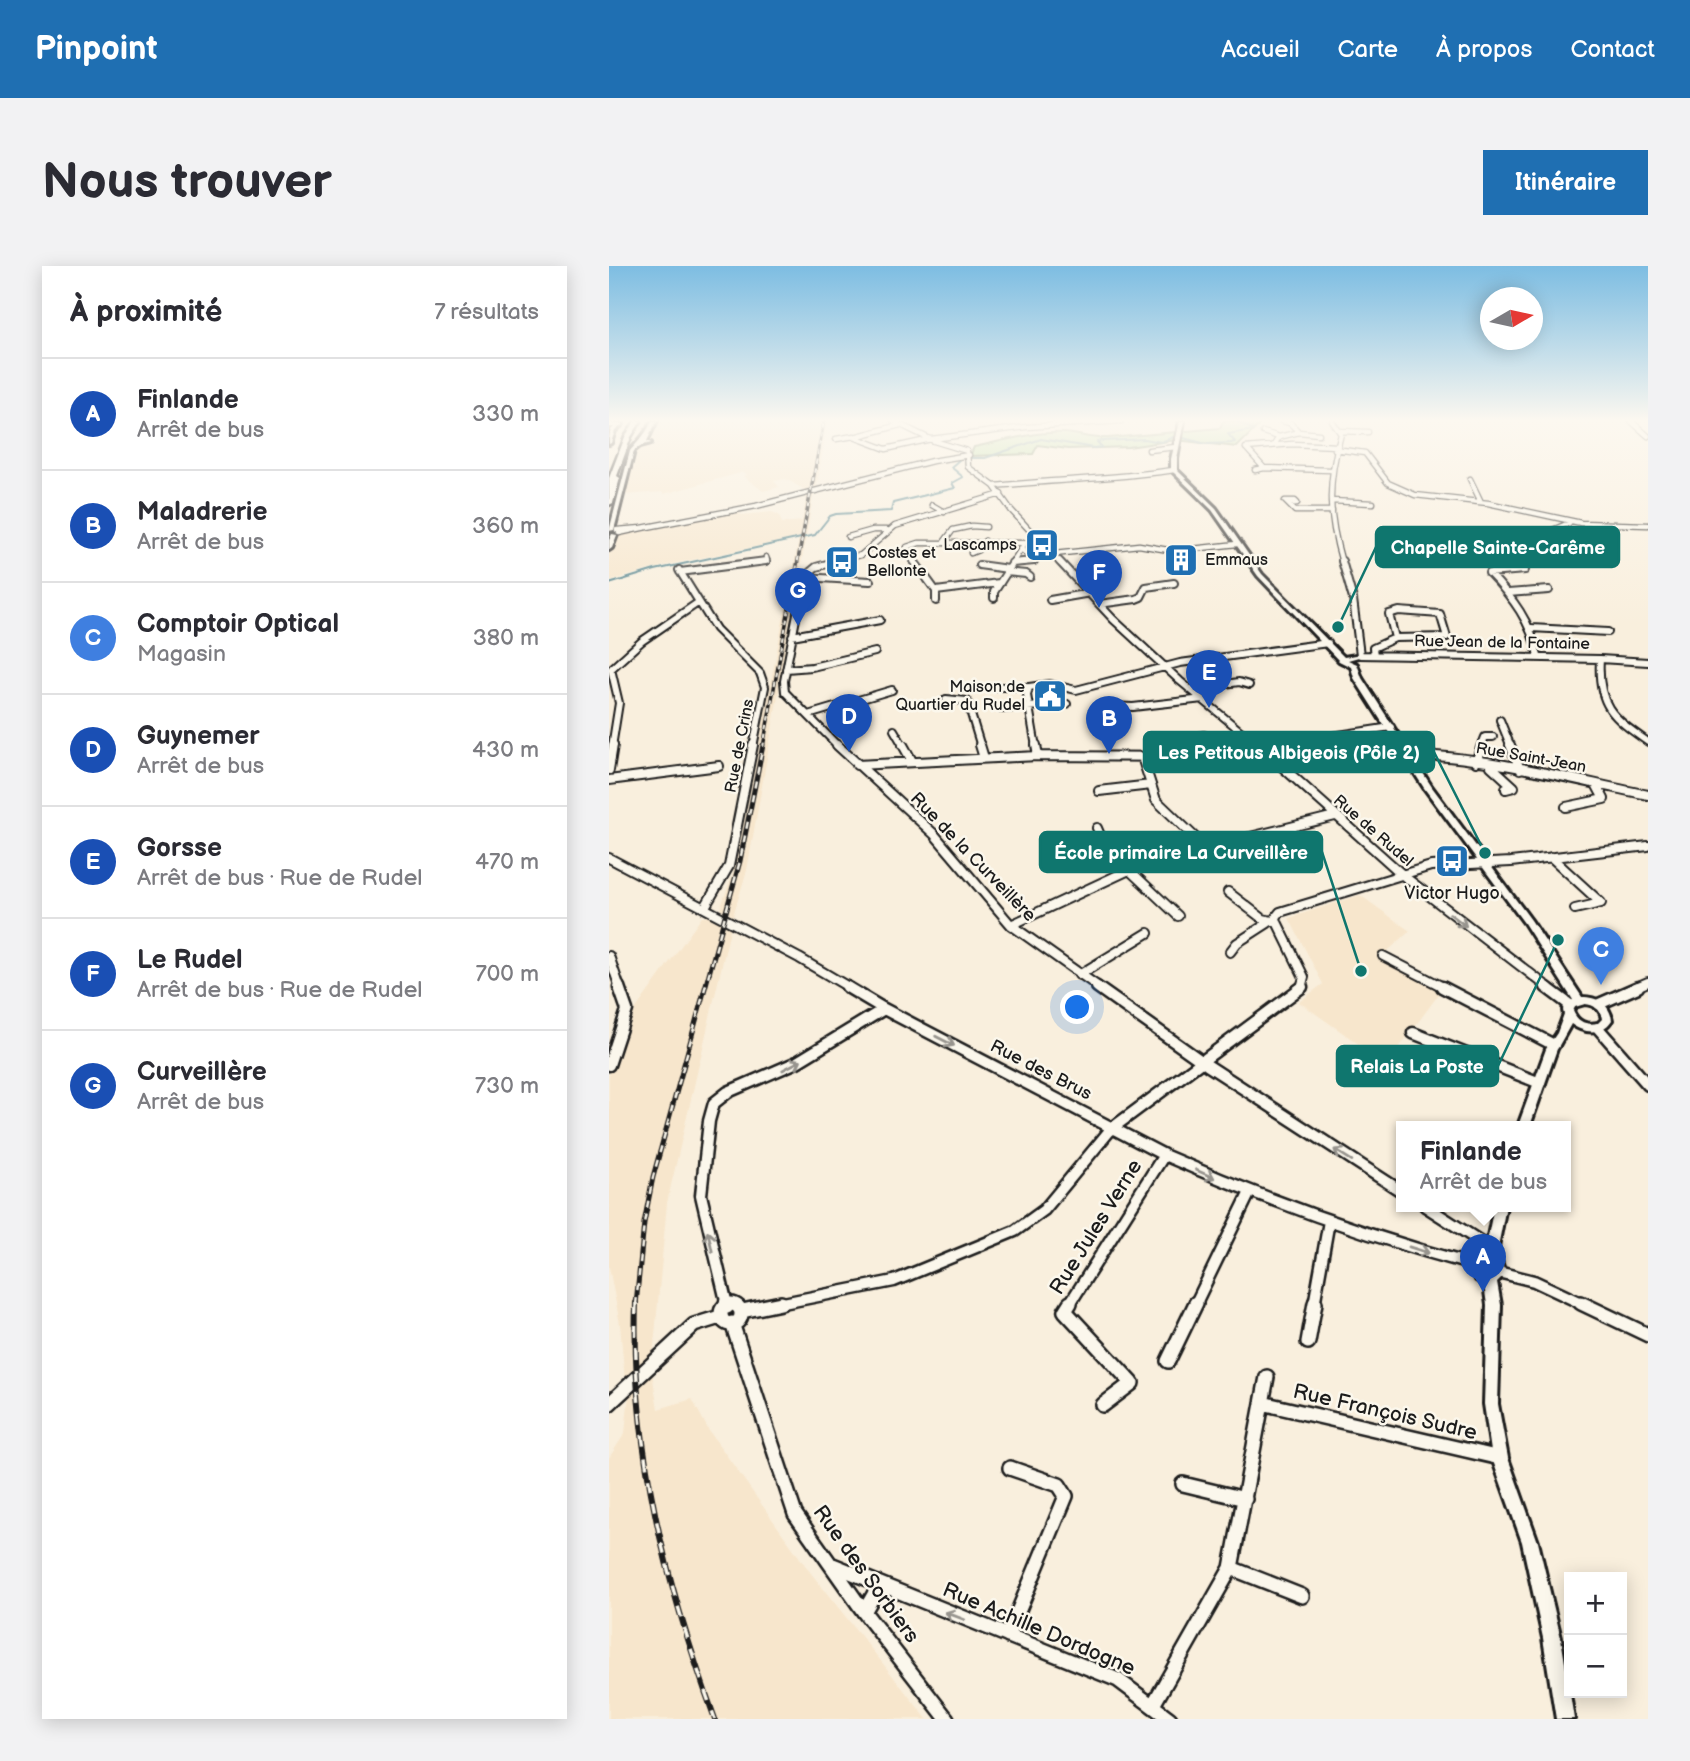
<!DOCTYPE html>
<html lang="fr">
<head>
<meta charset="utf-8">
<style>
	:root { --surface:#fff; --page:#f2f2f3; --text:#2b2b33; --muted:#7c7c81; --line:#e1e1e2; --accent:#1f6fb2 }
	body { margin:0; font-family:"Balsamiq Sans",sans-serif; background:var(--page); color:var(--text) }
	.controls { position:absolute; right:21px; bottom:21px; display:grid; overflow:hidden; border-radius:0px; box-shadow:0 4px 18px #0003 }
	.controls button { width:63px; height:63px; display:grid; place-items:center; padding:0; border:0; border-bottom:2px solid var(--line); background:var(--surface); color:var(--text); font:35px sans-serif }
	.compass { position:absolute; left:871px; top:21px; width:63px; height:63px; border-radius:50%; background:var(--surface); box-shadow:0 4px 18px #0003; rotate:81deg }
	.you { position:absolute; left:469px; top:742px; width:24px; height:24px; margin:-18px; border:5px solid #fff; border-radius:50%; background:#1a73e8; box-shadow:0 0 0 10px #1a73e833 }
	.badge { display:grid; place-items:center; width:46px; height:46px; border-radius:50%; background:var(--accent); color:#fff; font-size:23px; font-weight:700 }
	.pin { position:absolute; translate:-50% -58px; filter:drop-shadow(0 2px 4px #0008) }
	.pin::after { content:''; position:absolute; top:37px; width:24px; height:21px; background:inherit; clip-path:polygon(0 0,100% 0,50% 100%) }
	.popup { position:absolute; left:787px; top:855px; width:175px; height:91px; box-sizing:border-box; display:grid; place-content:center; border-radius:0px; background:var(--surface); filter:drop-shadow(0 2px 5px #0005); font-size:23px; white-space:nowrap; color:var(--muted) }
	.popup b { font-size:26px; color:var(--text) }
	.popup::after { content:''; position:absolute; left:50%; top:100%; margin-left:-14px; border:14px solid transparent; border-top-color:var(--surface) }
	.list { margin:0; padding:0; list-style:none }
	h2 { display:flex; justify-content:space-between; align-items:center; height:91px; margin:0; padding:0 28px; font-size:30px }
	h2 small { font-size:23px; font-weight:400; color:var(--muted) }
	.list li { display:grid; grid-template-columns:46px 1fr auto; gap:21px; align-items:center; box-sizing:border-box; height:112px; padding:0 28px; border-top:2px solid var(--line) }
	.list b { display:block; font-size:26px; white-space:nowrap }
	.list p { margin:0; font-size:23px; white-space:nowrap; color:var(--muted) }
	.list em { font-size:23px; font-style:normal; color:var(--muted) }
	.map { position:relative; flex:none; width:1039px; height:1453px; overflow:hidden; border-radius:0px }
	header { display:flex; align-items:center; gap:42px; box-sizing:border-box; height:98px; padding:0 35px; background:var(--accent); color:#fff }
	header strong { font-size:33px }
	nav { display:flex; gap:38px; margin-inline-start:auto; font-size:24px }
	.intro { display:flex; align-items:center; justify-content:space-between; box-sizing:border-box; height:168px; padding:0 42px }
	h1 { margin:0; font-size:49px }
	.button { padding:18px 32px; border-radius:0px; background:var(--accent); color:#fff; font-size:24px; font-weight:700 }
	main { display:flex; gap:42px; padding:0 42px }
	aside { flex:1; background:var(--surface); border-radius:0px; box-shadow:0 4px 18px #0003 }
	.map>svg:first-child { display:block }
	.built { fill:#f7e6cc }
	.green { fill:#aeda99; stroke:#657b5a; stroke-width:2 }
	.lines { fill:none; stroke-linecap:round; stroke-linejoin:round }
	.stream { stroke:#56848e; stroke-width:2 }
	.minor-far4-casing { stroke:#1c1c1c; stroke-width:7 }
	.minor-far3-casing { stroke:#1c1c1c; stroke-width:10 }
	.minor-far2-casing { stroke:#1c1c1c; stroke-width:12 }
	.minor-far1-casing { stroke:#1c1c1c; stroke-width:15 }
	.minor-casing { stroke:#1c1c1c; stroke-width:18 }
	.tertiary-casing { stroke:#1c1c1c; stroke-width:6 }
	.trunk-casing { stroke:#1c1c1c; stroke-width:5 }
	.minor-far4 { stroke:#fbf7ec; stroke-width:4.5 }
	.minor-far3 { stroke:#fbf7ec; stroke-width:6 }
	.minor-far2 { stroke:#fbf7ec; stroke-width:8 }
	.minor-far1 { stroke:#fbf7ec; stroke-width:10 }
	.minor { stroke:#fbf7ec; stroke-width:13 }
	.tertiary { fill:#fbf7ec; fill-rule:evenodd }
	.trunk { fill:#fbf7ec; fill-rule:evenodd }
	.rail-far2-casing { stroke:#1c1c1c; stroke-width:3.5 }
	.rail-far1-casing { stroke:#1c1c1c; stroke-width:5 }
	.rail-casing { stroke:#1c1c1c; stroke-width:6 }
	.rail-far2 { stroke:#fbf7ec; stroke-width:2; stroke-dasharray:4.5; stroke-linecap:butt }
	.rail-far1 { stroke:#fbf7ec; stroke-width:2.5; stroke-dasharray:7; stroke-linecap:butt }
	.rail { stroke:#fbf7ec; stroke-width:3.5; stroke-dasharray:11; stroke-linecap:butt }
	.oneway { stroke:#97948e }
	.labels { text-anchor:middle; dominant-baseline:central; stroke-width:5; stroke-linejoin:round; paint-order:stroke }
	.far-poi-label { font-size:16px; fill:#1c1c1c; stroke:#fbf7ec; text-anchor:end }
	.far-street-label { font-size:16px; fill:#1c1c1c; stroke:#fbf7ec }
	.street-label { font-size:18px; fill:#1c1c1c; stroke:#fbf7ec }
	.poi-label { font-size:18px; fill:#1c1c1c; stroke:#fbf7ec }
	.near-street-label { font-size:21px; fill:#1c1c1c; stroke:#fbf7ec }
	.leader { fill:none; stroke:#0f766e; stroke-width:2.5 }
	.callout-dot { fill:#0f766e; stroke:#fbf7ec; stroke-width:2.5 }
	.callout { fill:#0f766e; stroke:#0f766e; stroke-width:2.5 }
	.callout-label { font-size:19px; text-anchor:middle; font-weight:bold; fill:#fff }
</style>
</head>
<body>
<header>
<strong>Pinpoint</strong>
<nav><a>Accueil</a><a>Carte</a><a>À propos</a><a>Contact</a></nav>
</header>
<div class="intro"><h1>Nous trouver</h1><a class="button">Itinéraire</a></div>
<main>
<aside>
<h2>À proximité<small>7 résultats</small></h2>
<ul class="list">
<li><span class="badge" style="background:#1a4fb4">A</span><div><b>Finlande</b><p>Arrêt de bus</p></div><em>330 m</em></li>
<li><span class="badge" style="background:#1a4fb4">B</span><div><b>Maladrerie</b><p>Arrêt de bus</p></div><em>360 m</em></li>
<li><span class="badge" style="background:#3f7fe0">C</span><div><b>Comptoir Optical</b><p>Magasin</p></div><em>380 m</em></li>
<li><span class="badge" style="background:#1a4fb4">D</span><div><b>Guynemer</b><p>Arrêt de bus</p></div><em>430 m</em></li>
<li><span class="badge" style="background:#1a4fb4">E</span><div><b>Gorsse</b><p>Arrêt de bus · Rue de Rudel</p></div><em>470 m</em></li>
<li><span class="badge" style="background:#1a4fb4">F</span><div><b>Le Rudel</b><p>Arrêt de bus · Rue de Rudel</p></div><em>700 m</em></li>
<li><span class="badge" style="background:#1a4fb4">G</span><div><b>Curveillère</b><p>Arrêt de bus</p></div><em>730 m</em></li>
</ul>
</aside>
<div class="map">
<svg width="1039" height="1453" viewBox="0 0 1039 1453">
	<rect width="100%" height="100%" fill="#f9efdd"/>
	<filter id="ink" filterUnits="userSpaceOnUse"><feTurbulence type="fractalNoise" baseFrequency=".0143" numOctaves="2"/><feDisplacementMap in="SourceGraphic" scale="14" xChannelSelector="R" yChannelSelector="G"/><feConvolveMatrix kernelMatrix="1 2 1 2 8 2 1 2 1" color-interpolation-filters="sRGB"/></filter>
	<g filter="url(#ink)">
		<path class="built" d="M51 155H219L207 224 199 226 177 213 165 215 170 221 154 225 134 210 138 209 135 206 55 228 54 226 15 229 28 185 30 182 45 179 47 175 40 174Z
			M205 227 138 604 124 650 111 643 124 607 138 539 190 272 63 298 0 315V285L5 283 8 264 126 245 133 249 163 246 170 249 173 257 193 255 198 228Z
			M751 629 801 665 772 691 833 724 778 798 690 736 714 718 680 652Z
			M102 650 122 660 58 937 44 1091 16 1116 11 1058 0 1001V809L21 751 93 651Z
			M43 1107 49 1143 83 1133 100 1165 201 1306 318 1453H0V1192L16 1167 20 1128Z"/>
		<path class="green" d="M614 155H654L628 181 567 174 519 181 459 183 429 179 424 188 361 190 365 181C394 175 426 165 455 167 470 168 483 173 499 172L611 162Z"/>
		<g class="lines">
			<path class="stream" d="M357 192H376L432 173 485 182 493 181 488 176 493 175 536 173 552 176 567 170 597 178 622 177 626 176 619 168 645 164 627 155
				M0 318 46 304 206 269 221 250 227 248 282 245 284 237 346 222 343 217 354 211 342 201 351 193"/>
			<g class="minor-far4-casing">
				<path id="minor-far4" d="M284 155 325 175 358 185 359 201 385 220 402 244 451 297
					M723 155 732 168C718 217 719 248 733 297
					M1022 155 1039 170
					M291 159 245 171 277 183 322 173 417 161 512 155
					M731 165 759 166
					M654 166 670 171
					M690 166 710 168
					M227 173 245 170
					M665 179 670 171 690 166 681 157 673 155
					M637 182 683 178 728 180
					M637 182 655 202 646 204
					M726 183 756 187 779 217 806 229 879 237 972 257 1039 259
					M540 184 567 181
					M655 202 722 204
					M861 213 872 236
					M385 220C445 214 505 213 565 204
					M676 235H686L688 237 679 238Z
					M722 235 764 237
					M679 238 686 245H723
					M323 239 335 246
					M33 262 147 240 323 195 360 189
					M8 264 33 262 10 267
					M239 271 264 264H278
					M923 273 960 257
					M335 276 344 264 363 260 377 261
					M362 287 369 284 376 275
					M445 288 530 279 565 285 628 278
					M143 297 158 295 157 291
					M223 297 252 289 286 260 392 228
					M306 297 297 285 298 281 310 277H416L432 274
					M403 297 416 277
					M405 297 426 295 412 283"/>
			</g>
			<g class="minor-far3-casing">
				<path id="minor-far3" d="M305 295 327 325V335
					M450 295 504 353 571 415 651 481
					M733 295 744 333 751 389 991 393C988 439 1003 451 1039 476
					M403 297 425 295
					M370 299 399 303
					M70 304 107 363 151 407 156 421 144 481
					M916 304 880 307C904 332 922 356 929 390
					M71 306 157 295
					M397 306 417 308 421 311
					M195 311 175 415 176 426 230 481
					M195 311 207 301 229 295
					M195 311 261 315
					M327 325 390 317
					M899 327 940 324
					M385 332V326L405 295
					M441 334 481 327
					M490 338 527 333 532 331 537 321 565 317
					M790 345 831 348 838 371 786 372 780 348Z
					M922 362 999 366
					M183 370 271 354
					M765 389 764 382 786 372
					M991 393 1039 396
					M177 403 203 401 266 386
					M386 421H420
					M581 423 630 416 640 419
					M337 433 358 435 372 481
					M501 440 524 441 594 433
					M392 443 458 438
					M199 449 283 424
					M891 454 902 481
					M285 464 295 481
					M3 481 10 437 2 403 33 375 90 336
					M427 481 418 429 420 421 441 418 467 424 571 397 719 377
					M579 481 573 474 595 469
					M650 481 782 461
					M872 481 876 471H884"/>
			</g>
			<g class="minor-far2-casing">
				<path id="minor-far2" d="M228 479 325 568 402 659 491 722
					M294 479 303 495
					M371 479 375 492
					M427 479 429 490
					M577 479 587 491
					M649 479 796 611 940 722
					M901 479 911 503
					M650 481 661 479
					M799 489C874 489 965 514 1039 529
					M533 491 547 534 596 581
					M867 496 873 479
					M248 499 429 490 587 491 658 488
					M882 500 905 521 897 523
					M0 504 4 479
					M0 514 110 500
					M490 525 542 519
					M957 541 995 533 987 518
					M488 562 496 581 569 650
					M605 580 726 550
					M942 591 992 637 966 643
					M0 592 190 692 241 722
					M619 626 654 653 668 656
					M96 641 120 600 144 479
					M402 659 520 604
					M621 686 628 677 659 657
					M0 690 11 722
					M774 690 836 722
					M470 709 539 667
					M692 722 695 711 668 656 667 651 671 646 822 600 902 596 1039 580
					M1025 722 1039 716"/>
			</g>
			<g class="minor-far1-casing">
				<path id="minor-far1" d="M238 721 275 743 555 889C657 934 760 971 868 1000
					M488 721 598 799 792 925
					M833 721 945 779
					M937 721 961 739
					M990 738 1029 721
					M989 762 1039 819
					M804 767 931 817
					M0 799 18 744 10 721
					M816 940 883 983
					M889 1006 925 1015 976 1039
					M118 1039 92 929 100 855 105 837 119 826 188 796 275 743
					M164 1039 285 1015 406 965 435 944 502 863 693 721
					M460 1039 555 889
					M586 1039 641 926
					M705 1039 720 955"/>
			</g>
			<g class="minor-casing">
				<path id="minor" d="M117 1037 118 1041
					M461 1037 456 1045 523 1117 494 1139
					M972 1037 1039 1069
					M112 1048a10 10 0 1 1 20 0a10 10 0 1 1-20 0Z
					M133 1045 172 1037
					M123 1057 186 1248 255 1346 338 1453
					M699 1076 706 1037
					M559 1095 587 1037
					M653 1137 891 1192
					M0 1138 85 1059 111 1051
					M574 1218 636 1233
					M224 1299 509 1414 561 1453
					M622 1302 693 1330
					M255 1346 267 1325 277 1321
					M399 1370 457 1230 450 1219 401 1202
					M544 1439 622 1302 658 1111"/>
			</g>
			<g class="tertiary-casing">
				<path id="tertiary" d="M43 155H48L38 175 42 177 31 180 25 185 5 264 0 265 21 185C31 173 35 171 43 155Z
					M571 155H575L568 193V204L607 242 653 308 735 391 753 388V390L739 394 748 398 753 412 823 521 922 654 973 731C988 731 1001 738 1003 754 993 769 976 768 962 758L948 783 921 860H909L937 783 948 767 955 748C952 741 957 736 964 734L915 657 815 522 745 412 742 401 730 395 649 310 603 244 562 204V193ZM976 738C985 739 992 743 993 753L989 757C978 759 969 757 964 745L966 741Z
					M0 157 14 158 6 165 2 177 0 178C0 171 0 165 5 161H0Z
					M3 268 8 269 3 282 0 284V274Z
					M885 940H897L887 991 892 995 895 1004 892 1012 888 1016 892 1039 889 1138 899 1192 929 1276 952 1372 965 1453H947L934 1372 913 1276 883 1192 875 1138 878 1039 875 1018 867 1014 863 1004 867 994 875 990ZM878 1001 882 1002 880 1008 876 1006Z"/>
			</g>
			<g class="trunk-casing">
				<path id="trunk" d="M26 155H32L22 171 8 210 11 212 4 237 0 239V212L16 171Z"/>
			</g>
			<use href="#minor-far4" class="minor-far4"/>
			<use href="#minor-far3" class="minor-far3"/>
			<use href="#minor-far2" class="minor-far2"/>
			<use href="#minor-far1" class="minor-far1"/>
			<use href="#minor" class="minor"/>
			<use href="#tertiary" class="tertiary"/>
			<use href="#trunk" class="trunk"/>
			<g class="rail-far2-casing">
				<path id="rail-far2" d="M154 481 215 155"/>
			</g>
			<g class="rail-far1-casing">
				<path id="rail-far1" d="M27 1039 35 957 44 911 131 595 154 479"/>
			</g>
			<g class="rail-casing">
				<path id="rail" d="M27 1037C22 1182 57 1318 106 1453"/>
			</g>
			<use href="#rail-far2" class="rail-far2"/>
			<use href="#rail-far1" class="rail-far1"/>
			<use href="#rail" class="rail"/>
		</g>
		<defs><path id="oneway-shaft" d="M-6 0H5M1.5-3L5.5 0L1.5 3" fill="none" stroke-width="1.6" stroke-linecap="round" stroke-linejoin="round" transform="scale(1.75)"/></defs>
		<g class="oneway">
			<use href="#oneway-shaft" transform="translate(849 654) rotate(37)"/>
			<use href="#oneway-shaft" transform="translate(336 775) rotate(27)"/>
			<use href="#oneway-shaft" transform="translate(183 799) rotate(-28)"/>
			<use href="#oneway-shaft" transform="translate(734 889) rotate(-148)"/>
			<use href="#oneway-shaft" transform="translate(596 908) rotate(24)"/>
			<use href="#oneway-shaft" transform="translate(101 975) rotate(-102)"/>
			<use href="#oneway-shaft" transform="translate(810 984) rotate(17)"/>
			<use href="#oneway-shaft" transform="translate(346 1350) rotate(-159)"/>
		</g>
	</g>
	<linearGradient id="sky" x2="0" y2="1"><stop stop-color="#7dbde2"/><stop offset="0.43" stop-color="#fcf8f0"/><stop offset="1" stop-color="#fcf8f0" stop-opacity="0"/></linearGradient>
	<rect width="1039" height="359" fill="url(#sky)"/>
	<defs>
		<g id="bus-square" transform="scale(1.75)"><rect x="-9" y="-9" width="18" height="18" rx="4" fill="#1f6fb2" stroke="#fbf7ec"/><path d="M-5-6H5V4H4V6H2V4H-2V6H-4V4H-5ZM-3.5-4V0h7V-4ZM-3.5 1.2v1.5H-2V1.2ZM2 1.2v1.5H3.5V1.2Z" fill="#fff"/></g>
		<g id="building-square" transform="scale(1.75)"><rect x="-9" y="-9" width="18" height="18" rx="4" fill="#1f6fb2" stroke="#fbf7ec"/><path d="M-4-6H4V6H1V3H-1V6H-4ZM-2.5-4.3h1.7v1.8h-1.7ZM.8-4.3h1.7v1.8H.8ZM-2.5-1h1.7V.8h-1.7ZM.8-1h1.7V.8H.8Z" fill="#fff"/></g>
		<g id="civic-square" transform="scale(1.75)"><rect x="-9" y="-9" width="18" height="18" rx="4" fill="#1f6fb2" stroke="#fbf7ec"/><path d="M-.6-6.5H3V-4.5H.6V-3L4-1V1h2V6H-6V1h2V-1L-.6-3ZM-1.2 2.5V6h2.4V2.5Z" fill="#fff"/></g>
	</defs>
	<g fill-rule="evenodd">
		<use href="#bus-square" x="433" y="279"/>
		<use href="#building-square" x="572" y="294"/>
		<use href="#bus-square" x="233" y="296"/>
		<use href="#civic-square" x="441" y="430"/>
		<use href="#bus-square" x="843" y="595"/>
	</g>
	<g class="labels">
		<g class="far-poi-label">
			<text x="408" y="279">Lascamps</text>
			<text x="258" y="287" text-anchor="start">Costes et<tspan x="258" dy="18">Bellonte</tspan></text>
			<text x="596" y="294" text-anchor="start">Emmaus</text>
			<text x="416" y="421">Maison de<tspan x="416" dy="18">Quartier du Rudel</tspan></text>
		</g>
		<g class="far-street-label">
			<text transform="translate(893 377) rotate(1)">Rue Jean de la Fontaine</text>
			<text transform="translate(131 480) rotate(-79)">Rue de Crins</text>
			<text transform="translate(922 492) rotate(10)">Rue Saint-Jean</text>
			<text transform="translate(764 565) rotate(41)">Rue de Rudel</text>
		</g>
		<g class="street-label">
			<text transform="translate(364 591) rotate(46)">Rue de la Curveillère</text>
			<text transform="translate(432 804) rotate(27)">Rue des Brus</text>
		</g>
		<g class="poi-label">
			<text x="843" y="627">Victor Hugo</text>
		</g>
		<g class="near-street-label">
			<text transform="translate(487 961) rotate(-58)">Rue Jules Verne</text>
			<text transform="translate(776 1146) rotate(13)">Rue François Sudre</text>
			<text transform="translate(257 1308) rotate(54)">Rue des Sorbiers</text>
			<text transform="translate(430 1363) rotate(23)">Rue Achille Dordogne</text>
		</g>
	</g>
	<path class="leader" d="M729 361L767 281M876 587L825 486M752 705L713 586M949 674L889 800"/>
	<g class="callout-dot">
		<circle cx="729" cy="361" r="7"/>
		<circle cx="876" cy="587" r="7"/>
		<circle cx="752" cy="705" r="7"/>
		<circle cx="949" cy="674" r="7"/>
	</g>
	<g class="callout">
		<rect x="767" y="261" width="243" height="40" rx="7"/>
		<rect x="535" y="466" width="290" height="40" rx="7"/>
		<rect x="431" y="566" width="282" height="40" rx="7"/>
		<rect x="728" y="780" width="161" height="40" rx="7"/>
	</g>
	<g class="callout-label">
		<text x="889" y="288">Chapelle Sainte-Carême</text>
		<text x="680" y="493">Les Petitous Albigeois (Pôle 2)</text>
		<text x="572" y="593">École primaire La Curveillère</text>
		<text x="808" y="807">Relais La Poste</text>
	</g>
</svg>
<div class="controls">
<button>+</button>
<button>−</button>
</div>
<svg class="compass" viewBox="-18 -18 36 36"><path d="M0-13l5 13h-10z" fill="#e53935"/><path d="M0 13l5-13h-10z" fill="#7c7c81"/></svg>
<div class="you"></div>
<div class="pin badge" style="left:874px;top:1026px;background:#1a4fb4">A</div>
<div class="popup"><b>Finlande</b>Arrêt de bus</div>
<div class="pin badge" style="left:500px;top:488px;background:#1a4fb4">B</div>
<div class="pin badge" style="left:992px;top:719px;background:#3f7fe0">C</div>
<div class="pin badge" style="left:240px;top:486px;background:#1a4fb4">D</div>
<div class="pin badge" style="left:600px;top:442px;background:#1a4fb4">E</div>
<div class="pin badge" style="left:490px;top:342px;background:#1a4fb4">F</div>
<div class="pin badge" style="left:189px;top:360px;background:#1a4fb4">G</div>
</div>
</main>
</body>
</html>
